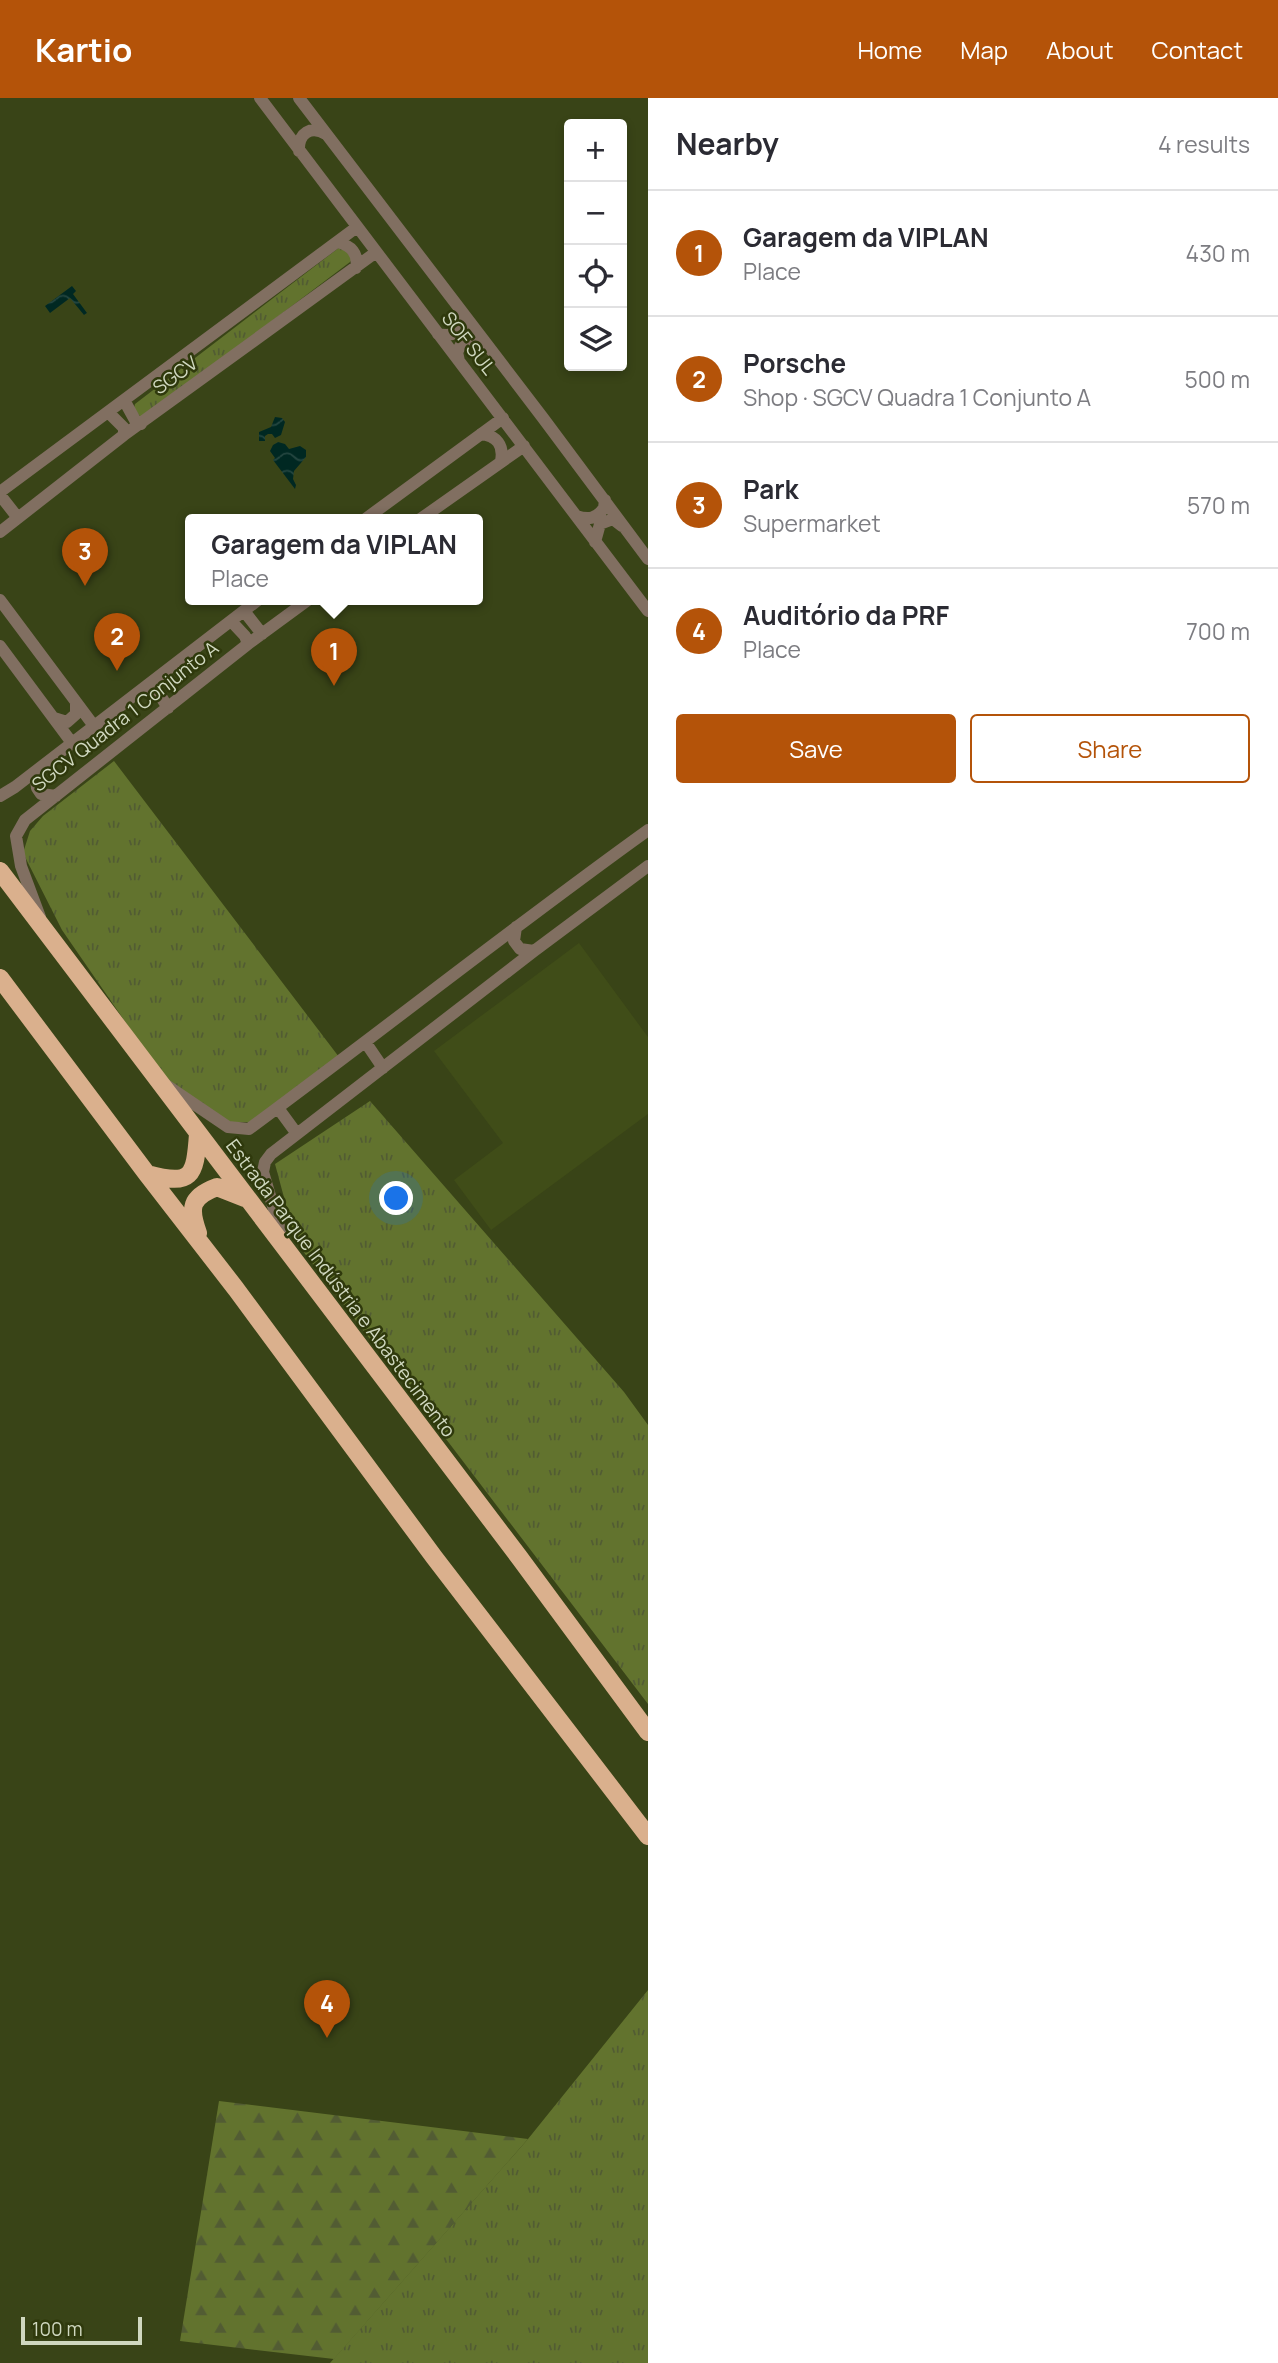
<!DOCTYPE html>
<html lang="en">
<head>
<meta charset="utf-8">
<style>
	:root { --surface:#fff; --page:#f2f2f3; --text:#2b2b33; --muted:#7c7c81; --line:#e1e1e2; --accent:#b45309 }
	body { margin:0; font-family:Manrope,sans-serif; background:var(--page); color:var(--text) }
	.controls { position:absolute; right:21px; top:21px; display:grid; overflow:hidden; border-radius:7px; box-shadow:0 4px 10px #0003 }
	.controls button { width:63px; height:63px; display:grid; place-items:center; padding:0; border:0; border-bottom:2px solid var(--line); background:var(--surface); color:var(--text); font:35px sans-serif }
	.scale { position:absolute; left:21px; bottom:18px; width:121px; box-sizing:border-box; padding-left:7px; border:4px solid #d0d8c0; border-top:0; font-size:19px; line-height:24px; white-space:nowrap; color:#d0d8c0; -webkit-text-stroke:5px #2f390c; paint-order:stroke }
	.you { position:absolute; left:397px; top:1101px; width:24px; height:24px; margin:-18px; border:5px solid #fff; border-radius:50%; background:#1a73e8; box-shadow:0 0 0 10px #1a73e833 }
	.badge { display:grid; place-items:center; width:46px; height:46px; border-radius:50%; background:var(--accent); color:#fff; font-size:23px; font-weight:700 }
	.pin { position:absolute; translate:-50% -58px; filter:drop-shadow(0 2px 4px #0008) }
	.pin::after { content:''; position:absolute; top:37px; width:24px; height:21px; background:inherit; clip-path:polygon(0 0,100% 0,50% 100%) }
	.popup { position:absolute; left:185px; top:416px; width:298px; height:91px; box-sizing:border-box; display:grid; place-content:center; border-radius:7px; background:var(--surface); filter:drop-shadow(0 2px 5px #0005); font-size:23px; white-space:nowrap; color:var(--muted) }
	.popup b { font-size:26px; color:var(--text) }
	.popup::after { content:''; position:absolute; left:50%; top:100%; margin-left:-14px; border:14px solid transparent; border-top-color:var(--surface) }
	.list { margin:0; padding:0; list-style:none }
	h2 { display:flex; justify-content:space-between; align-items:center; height:91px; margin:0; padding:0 28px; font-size:30px }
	h2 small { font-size:23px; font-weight:400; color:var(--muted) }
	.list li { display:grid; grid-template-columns:46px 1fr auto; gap:21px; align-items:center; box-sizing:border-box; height:126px; padding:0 28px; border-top:2px solid var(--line) }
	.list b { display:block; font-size:26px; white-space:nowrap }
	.list p { margin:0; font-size:23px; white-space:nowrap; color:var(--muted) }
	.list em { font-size:23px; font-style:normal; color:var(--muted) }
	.actions { display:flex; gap:14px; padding:21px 28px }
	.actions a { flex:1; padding:16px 0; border:2px solid var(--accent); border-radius:7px; text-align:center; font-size:24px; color:var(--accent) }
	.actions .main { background:var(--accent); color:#fff }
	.icon { flex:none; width:38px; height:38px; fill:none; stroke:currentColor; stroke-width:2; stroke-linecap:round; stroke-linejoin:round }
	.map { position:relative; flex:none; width:648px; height:2265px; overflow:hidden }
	header { display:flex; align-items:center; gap:42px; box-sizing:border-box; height:98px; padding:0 35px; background:var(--accent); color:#fff }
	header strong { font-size:33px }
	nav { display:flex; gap:38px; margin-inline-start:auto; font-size:24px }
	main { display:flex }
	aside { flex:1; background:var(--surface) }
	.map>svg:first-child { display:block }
	.built { fill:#404d18 }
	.grass { fill:url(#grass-tufts) }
	.forest { fill:url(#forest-firs) }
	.water { fill:url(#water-waves) }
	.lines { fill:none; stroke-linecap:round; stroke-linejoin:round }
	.minor { stroke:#816f61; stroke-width:12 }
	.highway { stroke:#dab08d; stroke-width:18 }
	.labels { text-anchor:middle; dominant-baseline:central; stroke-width:5; stroke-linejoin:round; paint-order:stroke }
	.street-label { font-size:19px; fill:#d0d8c0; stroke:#2f390c }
</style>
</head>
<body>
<header>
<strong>Kartio</strong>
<nav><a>Home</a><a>Map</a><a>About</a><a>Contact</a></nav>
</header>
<main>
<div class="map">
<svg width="648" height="2265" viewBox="0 0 648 2265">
	<defs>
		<pattern id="grass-tufts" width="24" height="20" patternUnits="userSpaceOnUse" patternTransform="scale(1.75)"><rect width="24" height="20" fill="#62732e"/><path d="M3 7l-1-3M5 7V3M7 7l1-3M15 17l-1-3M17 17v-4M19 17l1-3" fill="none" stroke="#525c33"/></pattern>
		<pattern id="forest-firs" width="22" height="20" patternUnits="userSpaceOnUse" patternTransform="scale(1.75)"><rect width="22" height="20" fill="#62732e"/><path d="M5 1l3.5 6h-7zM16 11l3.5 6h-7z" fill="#525c33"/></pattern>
		<pattern id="water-waves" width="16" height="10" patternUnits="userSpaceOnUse" patternTransform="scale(1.75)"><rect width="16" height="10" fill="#002822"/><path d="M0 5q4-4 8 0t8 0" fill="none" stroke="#244640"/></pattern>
	</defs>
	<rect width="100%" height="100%" fill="#394417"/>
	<path class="built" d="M579 845 648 939V1016L491 1132 454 1082 503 1045 434 953Z"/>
	<path class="grass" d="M340 149H343L352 161 350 164 142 321 134 310 135 306Z
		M114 663 339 959 253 1024H226L164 980 62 832 23 755 30 733 43 718Z
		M370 1003 624 1294 648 1327V1606L296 1144 275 1066Z
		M648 1892V2265H330L528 2041Z"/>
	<path class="forest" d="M219 2003 528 2041 334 2261 180 2243Z"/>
	<path class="water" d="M72 188 76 193 73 196 87 215 84 217 70 200 50 215 45 208Z
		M275 319 282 320 285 324 281 337 275 340 272 336H268L265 338V343H259V334L271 329Z
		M278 344 285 346 289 351 300 348 306 352V359L294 373 293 381 296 387 295 391 273 362 275 360 270 353 273 347Z"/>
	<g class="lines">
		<path class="minor" d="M260 0 648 513
			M299 0 543 320 648 461
			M299 53C298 35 311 27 326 36
			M337 144C351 147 359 156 356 170
			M438 236C452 239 463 235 465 220
			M459 263 457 254 462 245 471 241 484 245
			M124 302 135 322 141 326
			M108 314 124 330V337
			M481 336C497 338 504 347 501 363
			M0 394 357 129
			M0 397 18 420
			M576 418C589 422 596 421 604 410L605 402
			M364 422 503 320
			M419 422 524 348
			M0 434 124 337 375 155
			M595 444 600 426 613 421 622 428
			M0 502 94 628
			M244 513 262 536
			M231 523 245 538 248 546
			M0 548 72 645
			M148 587 160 597 168 610
			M54 620 67 624 76 616V604
			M35 674 37 690 41 696 56 698
			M0 698 15 689 258 502
			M40 819 21 768 16 738 25 722 248 546 308 502
			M516 829 514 843 520 851 534 853
			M366 945 383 970
			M166 987 228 1029 249 1031C383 932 513 829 648 732
			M278 1010 297 1036
			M283 1142 263 1074 265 1064 271 1056 534 853 648 768"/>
		<path class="highway" d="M0 773 519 1459 648 1634
			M0 880 147 1076 236 1191 434 1459 648 1738
			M147 1076C192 1088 195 1079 198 1036
			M198 1135C189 1110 190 1099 217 1089L245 1100"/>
	</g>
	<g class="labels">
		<g class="street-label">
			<text transform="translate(469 245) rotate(52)">SOF SUL</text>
			<text transform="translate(175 277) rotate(-36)">SGCV</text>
			<text transform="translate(125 618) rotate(-38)">SGCV Quadra 1 Conjunto A</text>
			<text transform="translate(341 1190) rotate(53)">Estrada Parque Indústria e Abastecimento</text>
		</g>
	</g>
</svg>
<div class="controls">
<button>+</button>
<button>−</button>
<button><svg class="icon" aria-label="locate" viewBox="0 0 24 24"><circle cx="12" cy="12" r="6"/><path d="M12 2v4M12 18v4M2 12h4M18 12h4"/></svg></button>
<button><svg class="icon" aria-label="layers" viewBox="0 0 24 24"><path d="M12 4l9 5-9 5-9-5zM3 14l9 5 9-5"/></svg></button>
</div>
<div class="scale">100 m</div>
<div class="you"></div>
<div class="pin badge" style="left:334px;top:588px">1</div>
<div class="popup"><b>Garagem da VIPLAN</b>Place</div>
<div class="pin badge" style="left:117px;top:573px">2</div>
<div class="pin badge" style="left:85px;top:488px">3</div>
<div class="pin badge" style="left:327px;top:1940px">4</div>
</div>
<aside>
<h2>Nearby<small>4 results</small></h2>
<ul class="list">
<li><span class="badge">1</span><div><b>Garagem da VIPLAN</b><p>Place</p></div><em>430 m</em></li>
<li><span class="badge">2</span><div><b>Porsche</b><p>Shop · SGCV Quadra 1 Conjunto A</p></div><em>500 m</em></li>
<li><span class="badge">3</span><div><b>Park</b><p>Supermarket</p></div><em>570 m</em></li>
<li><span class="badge">4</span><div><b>Auditório da PRF</b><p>Place</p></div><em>700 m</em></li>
</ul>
<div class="actions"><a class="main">Save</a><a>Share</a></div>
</aside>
</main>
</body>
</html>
